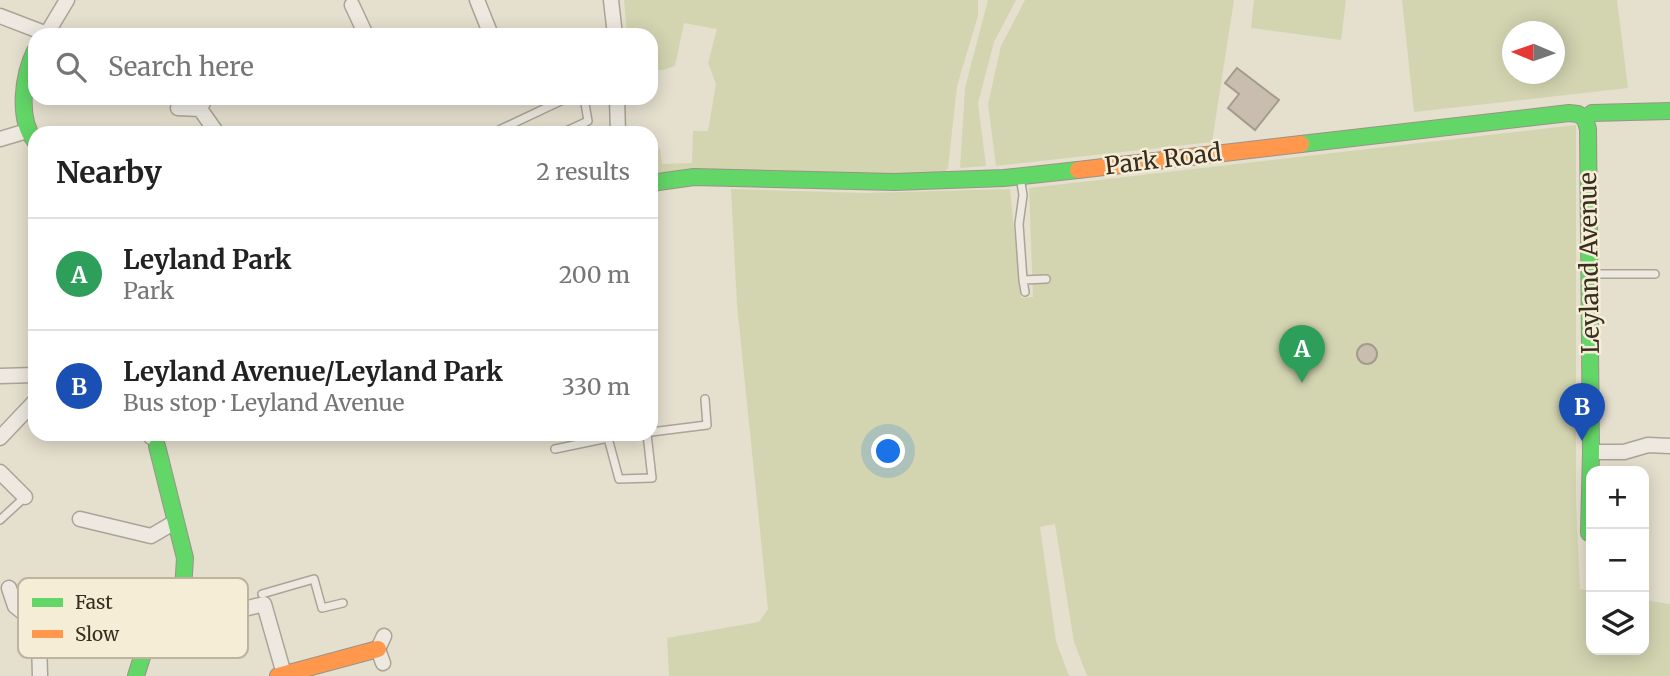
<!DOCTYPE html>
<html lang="en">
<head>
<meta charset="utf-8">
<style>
	:root { --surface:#fff; --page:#f6f6f6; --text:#222; --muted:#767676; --line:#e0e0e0; --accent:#d93025 }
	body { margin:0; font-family:Merriweather,serif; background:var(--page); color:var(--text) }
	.controls { position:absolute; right:21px; bottom:21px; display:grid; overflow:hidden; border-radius:14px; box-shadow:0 4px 18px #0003 }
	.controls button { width:63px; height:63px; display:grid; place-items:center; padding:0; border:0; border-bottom:2px solid var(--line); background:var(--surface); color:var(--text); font:35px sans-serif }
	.compass { position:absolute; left:1502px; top:21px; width:63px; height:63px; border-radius:50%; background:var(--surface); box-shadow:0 4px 18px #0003; rotate:272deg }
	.you { position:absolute; left:889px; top:452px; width:24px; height:24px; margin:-18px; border:5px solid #fff; border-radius:50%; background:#1a73e8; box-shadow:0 0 0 10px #1a73e833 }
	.badge { display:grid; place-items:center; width:46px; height:46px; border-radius:50%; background:var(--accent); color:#fff; font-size:23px; font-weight:700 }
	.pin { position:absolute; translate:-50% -58px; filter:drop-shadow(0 2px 4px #0008) }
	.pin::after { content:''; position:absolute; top:37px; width:24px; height:21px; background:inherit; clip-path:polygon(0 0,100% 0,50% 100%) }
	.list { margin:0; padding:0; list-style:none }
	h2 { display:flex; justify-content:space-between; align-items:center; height:91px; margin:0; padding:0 28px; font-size:30px }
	h2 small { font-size:23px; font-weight:400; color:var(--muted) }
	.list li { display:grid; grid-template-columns:46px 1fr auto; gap:21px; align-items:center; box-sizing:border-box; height:112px; padding:0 28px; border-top:2px solid var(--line) }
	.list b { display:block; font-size:26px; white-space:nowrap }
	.list p { margin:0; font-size:23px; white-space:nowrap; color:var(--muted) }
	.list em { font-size:23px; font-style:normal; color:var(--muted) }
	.icon { flex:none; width:38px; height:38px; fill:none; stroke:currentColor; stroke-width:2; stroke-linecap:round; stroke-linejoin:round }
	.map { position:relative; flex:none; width:1670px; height:676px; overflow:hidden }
	.search { position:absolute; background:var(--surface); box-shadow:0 4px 18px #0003; left:28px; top:28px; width:630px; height:77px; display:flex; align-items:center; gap:18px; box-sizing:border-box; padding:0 24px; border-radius:21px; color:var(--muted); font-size:26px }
	.panel { position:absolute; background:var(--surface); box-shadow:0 4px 18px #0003; left:28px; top:126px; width:630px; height:315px; border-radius:21px }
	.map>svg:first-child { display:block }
	.green { fill:#d3d5b1; fill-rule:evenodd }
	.building { fill:#c9bdaf; stroke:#a59b8d; stroke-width:2 }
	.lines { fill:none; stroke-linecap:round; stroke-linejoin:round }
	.lane-casing { stroke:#aaa497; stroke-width:10 }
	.street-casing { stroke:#aaa497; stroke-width:17 }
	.fast-casing { stroke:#9a9387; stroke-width:18 }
	.slow-casing { stroke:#9a9387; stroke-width:18 }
	.lane { stroke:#ede9e0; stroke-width:7 }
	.street { stroke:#ede9e0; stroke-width:14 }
	.fast { stroke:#63d668; stroke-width:16 }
	.slow { stroke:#ff974d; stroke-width:16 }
	.labels { text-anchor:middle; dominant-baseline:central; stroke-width:5; stroke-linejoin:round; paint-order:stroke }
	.street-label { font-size:24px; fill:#392d1f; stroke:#f5edd5 }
	.key { fill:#f5edd5; stroke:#bdb39e; stroke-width:2 }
	.key-label { font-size:19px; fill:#392d1f }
</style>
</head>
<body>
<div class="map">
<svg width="1670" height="676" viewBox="0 0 1670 676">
	<rect width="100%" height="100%" fill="#e5dfce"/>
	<path class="green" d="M624 0H978V16L957 86 948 168 942 176 651 177V147L660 149 662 164 692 163 693 131H708L716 84 708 63 717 29 684 23 675 66 663 70H651V35L627 34Z
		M988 0H1016L994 42 978 103 986 166 960 168 965 88Z
		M1025 0H1234L1212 142 996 166 988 104 1001 46Z
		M1254 0H1346L1341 40 1251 28Z
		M1402 0H1617L1628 88 1414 112ZM1512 32H1554V74H1512Z
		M1576 125V502L1580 589 1591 591V650H1644V600L1670 604V676H1087L1074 642 1055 524 1040 527 1056 641 1069 676H669L667 638 759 622 768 609 737 305 731 189 865 193 1010 189 1021 298 1033 297 1029 188Z"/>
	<path class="building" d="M1237 68 1279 100 1255 130 1228 108 1239 94 1225 83Z
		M1357 354a10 10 0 1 1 20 0a10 10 0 1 1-20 0Z"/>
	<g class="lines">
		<g class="lane-casing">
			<path id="lane" d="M499 130 567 98
				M562 133 588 121 584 98
				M1020 177 1023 195 1019 224 1023 280
				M1590 274H1655
				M1025 292 1023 280 1046 279
				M651 432 707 425 705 399
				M555 449 608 438 619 479 652 478 647 434
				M0 520 25 497
				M262 594 314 579 322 608 343 603"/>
		</g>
		<g class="street-casing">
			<path id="street" d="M477 0 491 35
				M611 0 615 35
				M352 5 366 35
				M0 16 47 34
				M46 35 67 0
				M205 98 200 109 217 133
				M617 98 618 133
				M178 108 200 109
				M0 139 27 131
				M0 376 35 375
				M151 437V434
				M0 438 35 401
				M1591 452H1624L1648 445 1670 446
				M0 472 25 497
				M80 519 151 536 175 522
				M9 588 15 606 31 619 39 641 40 676
				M244 609 264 604 284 674
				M383 663 378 649 384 636"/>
		</g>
		<g class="fast-casing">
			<path id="fast" d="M35 51C23 75 17 119 35 141
				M1585 119 1588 129 1591 452 1589 533
				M1301 144 1569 113 1578 114 1585 119 1592 113 1670 111
				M651 183 694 177 894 182 1004 178 1078 170
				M136 676 147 641 183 590 185 558 157 446"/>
		</g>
		<g class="slow-casing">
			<path id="slow" d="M1078 170 1301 144
				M278 676 378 649"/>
		</g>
		<use href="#lane" class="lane"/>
		<use href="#street" class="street"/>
		<use href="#fast" class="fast"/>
		<use href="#slow" class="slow"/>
	</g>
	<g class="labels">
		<g class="street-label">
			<text transform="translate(1163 159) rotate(-7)">Park Road</text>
			<text transform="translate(1589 263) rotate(-91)">Leyland Avenue</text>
		</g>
	</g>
	<rect x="18" y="578" width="230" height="80" rx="10" class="key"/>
	<rect x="32" y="598" width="31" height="9" fill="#63d668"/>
	<rect x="32" y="630" width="31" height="8" fill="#ff974d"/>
	<g class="key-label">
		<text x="75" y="609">Fast</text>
		<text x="75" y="641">Slow</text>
	</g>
</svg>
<div class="controls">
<button>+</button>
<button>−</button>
<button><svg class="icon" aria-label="layers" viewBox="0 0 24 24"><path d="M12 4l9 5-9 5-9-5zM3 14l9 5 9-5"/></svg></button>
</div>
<svg class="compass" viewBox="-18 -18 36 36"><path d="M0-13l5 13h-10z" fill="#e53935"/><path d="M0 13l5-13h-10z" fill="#767676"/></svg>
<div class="you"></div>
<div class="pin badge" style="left:1302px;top:383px;background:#2e9e5b">A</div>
<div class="pin badge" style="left:1582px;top:441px;background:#1a4fb4">B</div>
<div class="search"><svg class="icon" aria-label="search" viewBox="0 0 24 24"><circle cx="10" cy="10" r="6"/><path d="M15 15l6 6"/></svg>Search here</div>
<section class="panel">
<h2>Nearby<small>2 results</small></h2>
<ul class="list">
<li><span class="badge" style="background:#2e9e5b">A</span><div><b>Leyland Park</b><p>Park</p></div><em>200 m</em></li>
<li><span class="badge" style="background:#1a4fb4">B</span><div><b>Leyland Avenue/Leyland Park</b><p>Bus stop · Leyland Avenue</p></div><em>330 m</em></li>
</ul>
</section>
</div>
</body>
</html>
